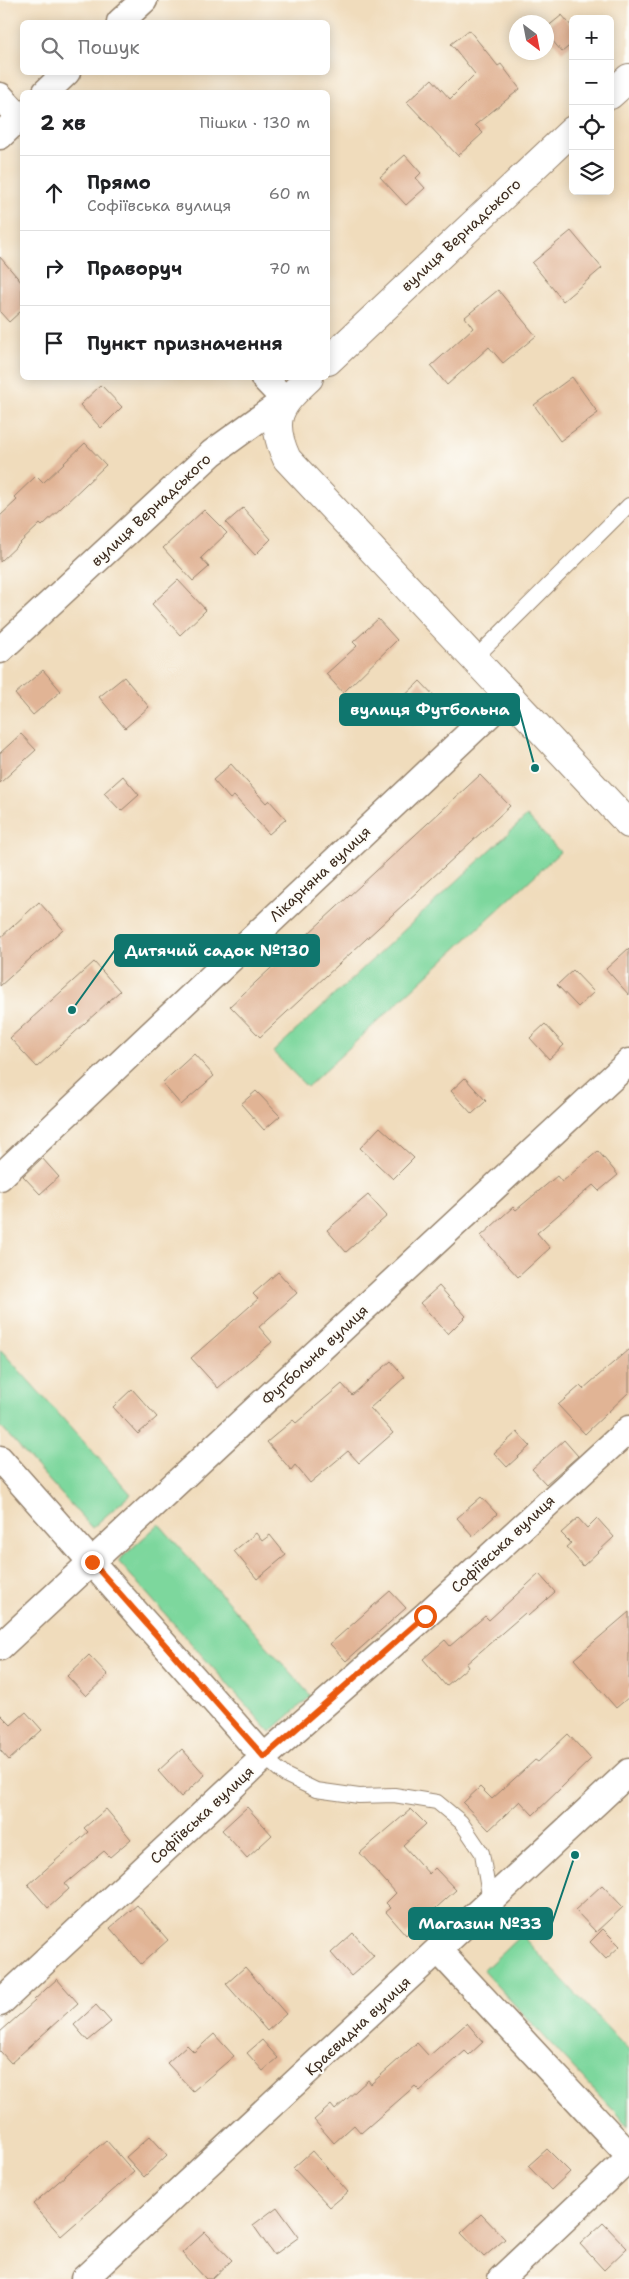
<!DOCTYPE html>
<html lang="uk">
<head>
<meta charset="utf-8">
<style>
	:root { --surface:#fff; --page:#f6f6f6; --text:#202124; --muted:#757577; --line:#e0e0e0 }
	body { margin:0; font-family:"Shantell Sans",sans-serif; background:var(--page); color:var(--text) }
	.controls { position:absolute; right:15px; top:15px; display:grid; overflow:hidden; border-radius:8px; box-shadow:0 2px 12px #0003 }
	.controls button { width:45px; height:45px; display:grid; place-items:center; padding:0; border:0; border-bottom:1px solid var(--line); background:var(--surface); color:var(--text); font:25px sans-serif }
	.compass { position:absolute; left:509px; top:15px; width:45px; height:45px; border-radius:50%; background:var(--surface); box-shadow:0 2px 12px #0003; rotate:148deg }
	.stop { position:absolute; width:15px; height:15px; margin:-11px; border:4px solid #ea580c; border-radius:50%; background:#fff }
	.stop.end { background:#ea580c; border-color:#fff; box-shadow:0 1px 5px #0008 }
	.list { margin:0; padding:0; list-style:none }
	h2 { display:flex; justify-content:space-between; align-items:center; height:65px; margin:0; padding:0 20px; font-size:21px }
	h2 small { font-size:16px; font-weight:400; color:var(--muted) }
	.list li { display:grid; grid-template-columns:32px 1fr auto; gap:15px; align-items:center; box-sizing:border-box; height:75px; padding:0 20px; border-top:1px solid var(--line) }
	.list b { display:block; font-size:19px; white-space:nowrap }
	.list p { margin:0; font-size:16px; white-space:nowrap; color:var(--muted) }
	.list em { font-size:16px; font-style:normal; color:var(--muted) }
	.icon { flex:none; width:28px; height:28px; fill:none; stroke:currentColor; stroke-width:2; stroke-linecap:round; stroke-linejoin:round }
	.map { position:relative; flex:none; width:629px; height:2279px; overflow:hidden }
	.search { position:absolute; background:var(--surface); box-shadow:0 2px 12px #0003; left:20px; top:20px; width:310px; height:55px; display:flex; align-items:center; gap:12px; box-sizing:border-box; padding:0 18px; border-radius:8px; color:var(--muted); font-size:19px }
	.panel { position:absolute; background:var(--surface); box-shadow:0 2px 12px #0003; left:20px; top:90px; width:310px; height:290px; border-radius:8px }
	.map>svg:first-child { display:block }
	.green { fill:#7dd79d; stroke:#5c805e }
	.building { fill:#e1b495 }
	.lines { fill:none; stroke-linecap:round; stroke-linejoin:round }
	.service-casing { stroke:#96836d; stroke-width:16 }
	.minor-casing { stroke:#96836d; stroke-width:29 }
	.tertiary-casing { stroke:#96836d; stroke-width:30 }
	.service { stroke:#fff; stroke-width:14 }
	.minor { stroke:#fff; stroke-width:26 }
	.tertiary { stroke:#fff; stroke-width:28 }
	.route { stroke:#ea580c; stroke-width:6 }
	.labels { text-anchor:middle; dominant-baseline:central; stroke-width:4; stroke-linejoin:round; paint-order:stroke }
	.street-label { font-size:15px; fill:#3b2a1e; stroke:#fdfcf7 }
	.leader { fill:none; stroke:#0f766e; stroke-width:2 }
	.callout-dot { fill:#0f766e; stroke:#fdfcf7; stroke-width:2 }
	.callout { fill:#0f766e; stroke:#0f766e; stroke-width:2 }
	.callout-label { font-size:16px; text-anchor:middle; font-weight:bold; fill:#fff }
</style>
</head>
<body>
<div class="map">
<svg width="629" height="2279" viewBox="0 0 629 2279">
	<rect width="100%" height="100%" fill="#fdfcf7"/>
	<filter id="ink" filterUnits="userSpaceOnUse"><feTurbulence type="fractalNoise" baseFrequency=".02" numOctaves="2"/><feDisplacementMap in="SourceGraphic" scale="10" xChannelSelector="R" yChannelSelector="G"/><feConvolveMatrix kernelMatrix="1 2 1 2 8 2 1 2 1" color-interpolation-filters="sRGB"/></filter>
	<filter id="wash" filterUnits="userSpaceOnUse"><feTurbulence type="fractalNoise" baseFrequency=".0096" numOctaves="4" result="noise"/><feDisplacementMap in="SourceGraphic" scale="20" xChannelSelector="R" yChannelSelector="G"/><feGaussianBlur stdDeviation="1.12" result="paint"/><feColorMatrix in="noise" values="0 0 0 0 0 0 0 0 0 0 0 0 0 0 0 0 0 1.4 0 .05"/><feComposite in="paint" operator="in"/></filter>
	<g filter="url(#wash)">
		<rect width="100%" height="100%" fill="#f0dcbc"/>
		<path class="green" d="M527 816 560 852 307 1087 273 1052Z
			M0 1349 131 1494 92 1528 0 1426Z
			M159 1524 311 1696 270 1732 118 1561Z
			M521 1935 629 2051 628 2126 483 1971Z"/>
		<g id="blocks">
			<path class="building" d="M562 15 573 28V43L562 52 546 33V28Z
				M469 30 498 66 501 64 520 89 475 125 483 133 458 156 407 102 432 79 450 99 475 74 451 44Z
				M405 155 421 173 416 178 425 188 406 205 380 177Z
				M571 231 602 268 563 301 532 263Z
				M0 257 22 283V310L9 322 0 312Z
				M498 290 536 336 503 363 489 347 447 385 431 366 473 328 465 317Z
				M572 377 598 413 560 441 534 405Z
				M101 385 122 407 101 428 80 405Z
				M85 443 106 465 42 526 40 524 0 562V516L17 500 14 497 36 476 43 483Z
				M243 508 271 539 255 555 226 523Z
				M204 510 227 533 201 558 209 567 193 581 163 548Z
				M178 580 206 610 180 635 152 604Z
				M378 619 397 640 343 693 326 674 357 646 353 642Z
				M43 670 61 691 33 715 15 694Z
				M124 677 149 707 125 728 99 697Z
				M420 681 439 701 413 725 395 705Z
				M21 734 36 750 0 783V753Z
				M231 764 266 803 269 800 286 819 269 834 234 796 230 799 213 780Z
				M480 775 510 806 260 1037 230 1006Z
				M123 776 139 795 121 811 104 793Z
				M39 902 63 929 0 986V938Z
				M629 948V995L606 969Z
				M94 962 120 991 37 1067 10 1038Z
				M573 970 594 992 578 1007 557 985Z
				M545 1024 564 1045 549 1059 530 1038Z
				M194 1054 214 1076 181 1105 162 1083Z
				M465 1078 486 1101 472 1114 451 1091Z
				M256 1091 280 1116 264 1130 241 1104Z
				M380 1127 414 1158 393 1179 360 1148Z
				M598 1151 618 1175 599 1191 593 1185 537 1233 550 1248 518 1277 481 1236 513 1207 516 1210 557 1176 562 1182Z
				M42 1158 59 1177 40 1194 23 1176Z
				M368 1195 387 1216 346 1252 327 1230Z
				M278 1272 297 1293 259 1327 272 1342 218 1388 191 1358 258 1299 253 1294Z
				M439 1286 466 1316 448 1334 420 1303Z
				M629 1349V1392L585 1434 558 1405 580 1386 583 1389Z
				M391 1361 405 1377 370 1408 393 1433 359 1463 348 1451 310 1483 295 1465 291 1470 267 1442 293 1420 296 1423 342 1384 352 1395Z
				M132 1389 157 1417 138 1434 113 1407Z
				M517 1432 530 1446 507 1467 494 1453Z
				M564 1440 578 1456 546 1484 532 1469Z
				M481 1497 497 1514 473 1536 457 1518Z
				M578 1518 587 1528 597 1518 614 1537 583 1566 566 1547 571 1543 561 1533Z
				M256 1533 262 1541 270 1535 286 1555 257 1579 234 1551Z
				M539 1574 555 1592 528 1616 525 1613 466 1664 468 1667 446 1686 423 1659 445 1640 450 1646 485 1616 489 1620Z
				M390 1591 406 1608 346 1661 330 1644Z
				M629 1612V1697L616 1708 574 1659Z
				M89 1655 108 1675 86 1696 67 1676Z
				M26 1712 42 1730 9 1760 0 1750V1714L11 1725Z
				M568 1734 591 1759 533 1815 520 1801 489 1830 463 1803 480 1787 492 1799 535 1760 538 1762Z
				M182 1749 205 1775 181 1797 158 1771Z
				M247 1807 272 1835 247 1858 222 1830Z
				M106 1809 131 1839 110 1857 104 1851 65 1884 69 1889 48 1908 28 1885 88 1832 84 1828Z
				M411 1809 426 1824 403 1845 429 1874 435 1868 456 1890 406 1935 386 1912 391 1908 386 1903 396 1893 360 1853Z
				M602 1885 623 1907 596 1932 575 1910Z
				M137 1905 168 1940 141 1964 110 1928Z
				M603 1929 620 1946 606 1959 590 1942Z
				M353 1933 374 1956 351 1976 331 1953Z
				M245 1967 286 2014 267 2031 226 1984Z
				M57 1979 78 2003 11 2063 0 2051V2032L35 2001 34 2000Z
				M96 2005 111 2022 88 2041 74 2025Z
				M467 2023 483 2042 469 2055 465 2051 420 2091 415 2086 361 2133 354 2125 334 2143 314 2120 331 2105 335 2110 368 2080 371 2084 417 2043 429 2056Z
				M214 2034 234 2056 193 2091 167 2063 187 2045 194 2052Z
				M262 2040 278 2058 263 2071 247 2053Z
				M150 2136 167 2155 144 2177 126 2157Z
				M106 2140 134 2172 61 2236 33 2204Z
				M547 2149 570 2172 551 2190 528 2166Z
				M312 2151 348 2192 330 2207 293 2168Z
				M277 2207 299 2237 274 2255 253 2225Z
				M481 2214 505 2239 484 2257 461 2233Z
				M603 2223 627 2248 604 2270 580 2244Z
				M205 2232 232 2260 212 2279H206L182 2253Z"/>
		</g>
	</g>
	<g filter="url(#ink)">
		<use href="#blocks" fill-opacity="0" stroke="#96836d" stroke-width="1"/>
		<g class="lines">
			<g class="service-casing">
				<path id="service" d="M475 658 629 505
					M264 1757 285 1775 316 1790 359 1796 394 1795 437 1802 461 1822 482 1853 490 1901"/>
			</g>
			<g class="minor-casing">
				<path id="minor" d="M120 22 144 0
					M46 92 67 72
					M0 96 22 120
					M0 136 22 115
					M0 650 212 453 285 400 264 378
					M0 1177 510 695
					M0 1459 264 1757
					M0 1647 629 1062
					M439 1951 629 2155
					M0 2003 264 1757 425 1616 629 1429
					M84 2279 629 1772
					M501 2279 629 2158"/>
			</g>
			<g class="tertiary-casing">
				<path id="tertiary" d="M610 95 629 78
					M328 361 573 130
					M309 378C280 405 268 418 287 459L629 824"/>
			</g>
			<use href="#service" class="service"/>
			<use href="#minor" class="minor"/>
			<use href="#tertiary" class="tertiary"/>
		</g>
	</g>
	<g class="lines" filter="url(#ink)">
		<path class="route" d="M92 1562 264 1757 425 1616"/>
	</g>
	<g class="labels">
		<g class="street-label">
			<text transform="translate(461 235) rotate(-43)">вулиця Вернадського</text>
			<text transform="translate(151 510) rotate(-43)">вулиця Вернадського</text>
			<text transform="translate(320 874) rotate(-43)">Лікарняна вулиця</text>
			<text transform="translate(315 1355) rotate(-43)">Футбольна вулиця</text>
			<text transform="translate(503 1544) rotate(-43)">Софіївська вулиця</text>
			<text transform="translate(202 1815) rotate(-43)">Софіївська вулиця</text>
			<text transform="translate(358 2026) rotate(-43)">Краєвидна вулиця</text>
		</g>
	</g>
	<path class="leader" d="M535 768L519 709M72 1010L115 950M575 1855L552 1923"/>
	<g class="callout-dot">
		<circle cx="535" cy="768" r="5"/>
		<circle cx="72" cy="1010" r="5"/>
		<circle cx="575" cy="1855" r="5"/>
	</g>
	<g class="callout">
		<rect x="340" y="694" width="179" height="31" rx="5"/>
		<rect x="115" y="935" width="204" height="31" rx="5"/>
		<rect x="409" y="1908" width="143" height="31" rx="5"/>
	</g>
	<g class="callout-label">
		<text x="430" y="715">вулиця Футбольна</text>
		<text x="217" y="956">Дитячий садок №130</text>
		<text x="480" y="1929">Магазин №33</text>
	</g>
</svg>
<div class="controls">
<button>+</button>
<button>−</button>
<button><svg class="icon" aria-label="locate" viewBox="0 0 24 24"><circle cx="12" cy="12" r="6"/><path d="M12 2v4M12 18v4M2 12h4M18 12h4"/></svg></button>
<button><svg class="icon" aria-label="layers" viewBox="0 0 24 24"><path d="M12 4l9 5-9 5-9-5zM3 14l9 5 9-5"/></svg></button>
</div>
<svg class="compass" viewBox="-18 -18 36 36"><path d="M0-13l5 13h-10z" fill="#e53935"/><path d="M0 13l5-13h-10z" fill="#757577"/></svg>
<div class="stop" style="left:425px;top:1616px"></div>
<div class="stop end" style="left:92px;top:1562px"></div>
<div class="search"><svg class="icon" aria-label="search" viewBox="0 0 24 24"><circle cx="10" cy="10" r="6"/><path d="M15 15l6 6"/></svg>Пошук</div>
<section class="panel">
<h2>2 хв<small>Пішки · 130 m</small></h2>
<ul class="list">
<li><svg class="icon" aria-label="ahead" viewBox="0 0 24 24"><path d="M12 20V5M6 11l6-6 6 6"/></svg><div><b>Прямо</b><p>Софіївська вулиця</p></div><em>60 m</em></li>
<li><svg class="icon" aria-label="right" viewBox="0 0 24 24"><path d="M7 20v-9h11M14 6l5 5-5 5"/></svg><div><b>Праворуч</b></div><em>70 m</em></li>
<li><svg class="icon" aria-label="arrive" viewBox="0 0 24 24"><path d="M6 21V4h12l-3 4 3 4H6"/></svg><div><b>Пункт призначення</b></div></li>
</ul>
</section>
</div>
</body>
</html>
